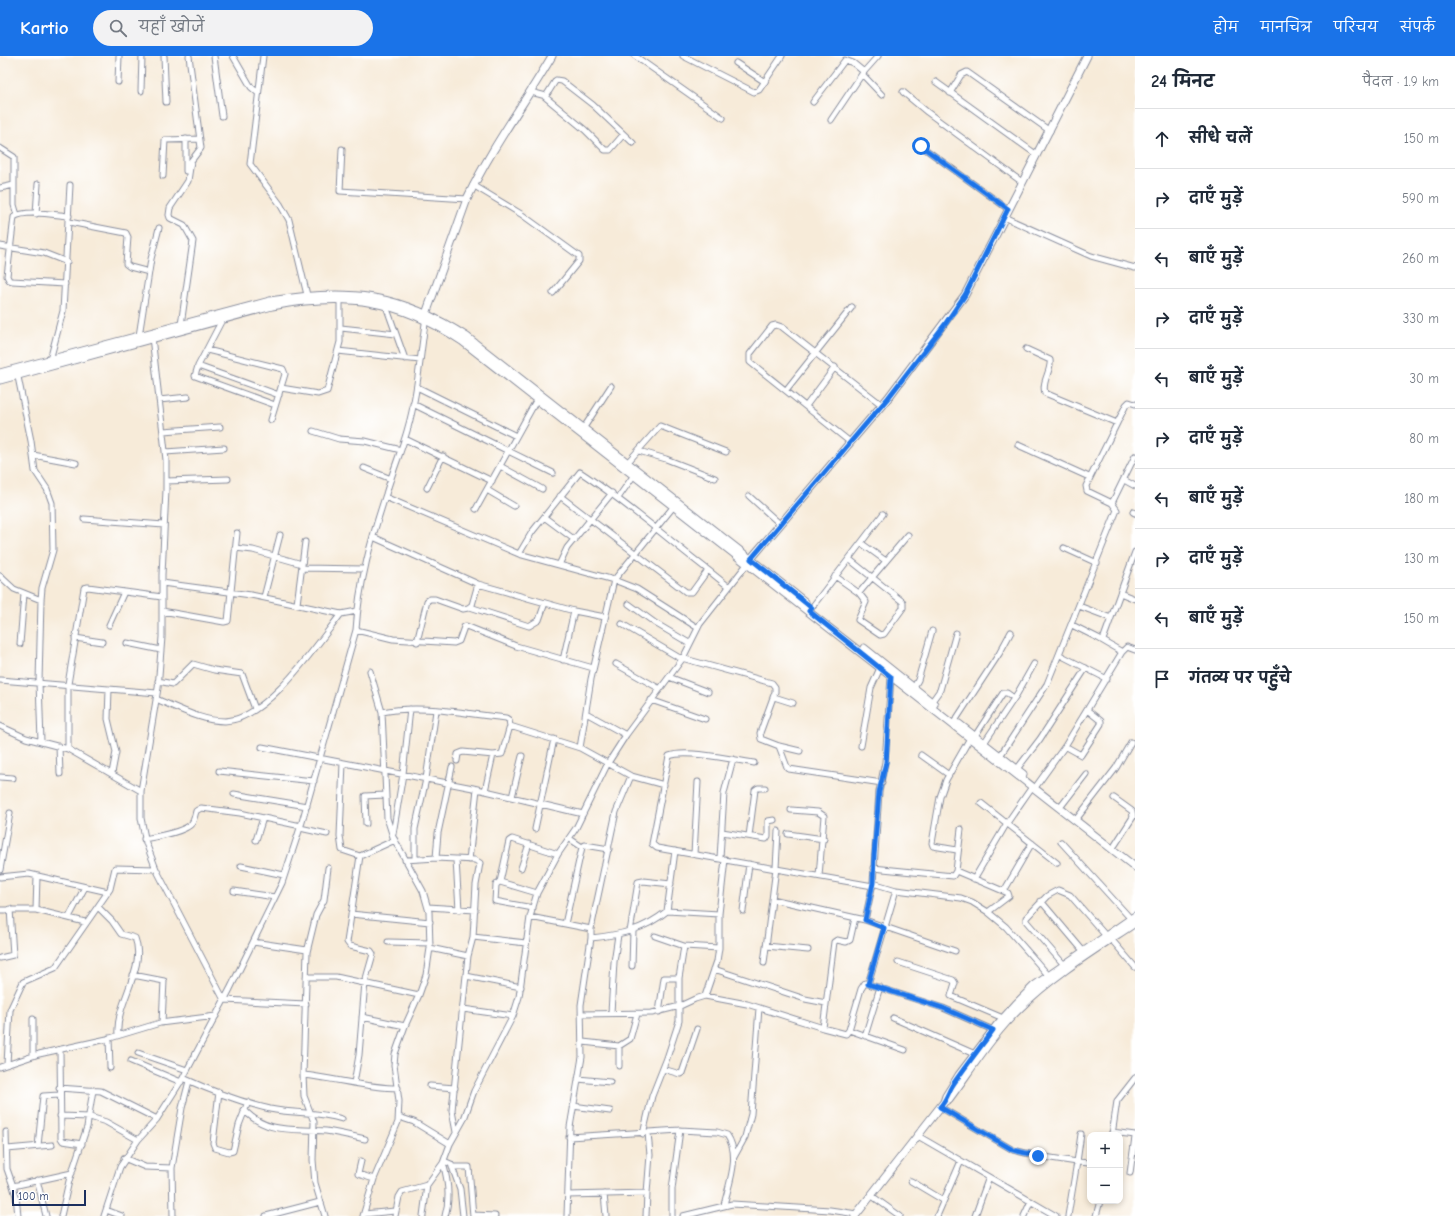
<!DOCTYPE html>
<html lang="hi">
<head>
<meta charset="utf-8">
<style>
	:root { --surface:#fff; --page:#f2f2f3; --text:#1f2937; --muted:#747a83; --line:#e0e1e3; --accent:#1a73e8 }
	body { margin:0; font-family:"Comic Neue","Playpen Sans Deva",sans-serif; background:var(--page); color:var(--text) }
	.controls { position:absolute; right:12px; bottom:12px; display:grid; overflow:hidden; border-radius:8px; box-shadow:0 2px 6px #0003 }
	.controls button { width:36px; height:36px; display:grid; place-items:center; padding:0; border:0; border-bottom:1px solid var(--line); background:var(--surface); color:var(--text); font:20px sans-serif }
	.scale { position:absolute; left:12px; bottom:10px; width:74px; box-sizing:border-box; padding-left:4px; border:2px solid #1b2f5e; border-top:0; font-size:11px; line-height:14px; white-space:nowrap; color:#1b2f5e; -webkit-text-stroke:3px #fff; paint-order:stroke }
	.stop { position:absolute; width:12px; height:12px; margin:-9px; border:3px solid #1a73e8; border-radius:50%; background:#fff }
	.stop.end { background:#1a73e8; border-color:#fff; box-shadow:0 1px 4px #0008 }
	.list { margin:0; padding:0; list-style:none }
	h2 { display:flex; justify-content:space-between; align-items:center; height:52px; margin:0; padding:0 16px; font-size:17px }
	h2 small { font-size:13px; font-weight:400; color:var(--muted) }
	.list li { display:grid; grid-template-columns:26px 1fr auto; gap:12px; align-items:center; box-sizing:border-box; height:60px; padding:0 16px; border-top:1px solid var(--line) }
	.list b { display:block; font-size:15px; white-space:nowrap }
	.list em { font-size:13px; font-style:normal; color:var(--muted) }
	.icon { flex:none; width:22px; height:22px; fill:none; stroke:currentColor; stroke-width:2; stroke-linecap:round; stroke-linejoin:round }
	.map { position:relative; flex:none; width:1135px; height:1160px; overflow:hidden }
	header { display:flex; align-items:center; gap:24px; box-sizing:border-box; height:56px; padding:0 20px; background:var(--accent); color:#fff }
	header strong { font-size:19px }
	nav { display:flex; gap:22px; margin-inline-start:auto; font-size:14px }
	.search { width:280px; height:36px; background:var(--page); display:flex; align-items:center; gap:10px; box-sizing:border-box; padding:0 14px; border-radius:22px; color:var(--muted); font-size:15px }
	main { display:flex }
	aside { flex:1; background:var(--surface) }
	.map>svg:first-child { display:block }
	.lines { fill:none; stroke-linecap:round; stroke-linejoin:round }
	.street-casing { stroke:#898d9c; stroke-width:7 }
	.secondary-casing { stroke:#898d9c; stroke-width:9 }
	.street { stroke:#fff; stroke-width:5 }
	.secondary { stroke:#fff; stroke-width:7 }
	.route { stroke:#1a73e8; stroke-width:5 }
</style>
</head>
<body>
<header>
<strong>Kartio</strong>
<div class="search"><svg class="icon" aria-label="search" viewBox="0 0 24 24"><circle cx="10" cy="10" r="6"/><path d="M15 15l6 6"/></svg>यहाँ खोजें</div>
<nav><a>होम</a><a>मानचित्र</a><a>परिचय</a><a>संपर्क</a></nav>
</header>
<main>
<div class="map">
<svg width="1135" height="1160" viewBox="0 0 1135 1160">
	<rect width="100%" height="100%" fill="#fff"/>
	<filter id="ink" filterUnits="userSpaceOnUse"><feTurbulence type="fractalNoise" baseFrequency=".025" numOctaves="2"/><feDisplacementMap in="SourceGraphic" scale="8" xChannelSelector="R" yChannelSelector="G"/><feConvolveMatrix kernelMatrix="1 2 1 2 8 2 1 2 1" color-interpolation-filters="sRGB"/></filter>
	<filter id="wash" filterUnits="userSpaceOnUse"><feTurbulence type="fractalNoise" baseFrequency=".012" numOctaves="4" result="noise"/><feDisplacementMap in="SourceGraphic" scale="16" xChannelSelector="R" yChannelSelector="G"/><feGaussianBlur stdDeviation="0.9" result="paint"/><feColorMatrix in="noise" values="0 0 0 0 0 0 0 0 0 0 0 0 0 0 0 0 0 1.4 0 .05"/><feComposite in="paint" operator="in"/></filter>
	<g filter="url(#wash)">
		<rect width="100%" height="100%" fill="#f7ebd9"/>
	</g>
	<g filter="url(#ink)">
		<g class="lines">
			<g class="street-casing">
				<path id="street" d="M164 0 166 46
					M214 0 222 60
					M233 0 251 31 258 37
					M263 0 250 108 280 148 289 164 307 239
					M635 0 723 62
					M683 0 754 36 759 34 782 0
					M736 7 765 26
					M862 18 882 39
					M118 26 119 0
					M936 26 1037 99
					M141 35 142 0
					M531 36 546 40 556 24 562 25 593 49 633 87
					M903 36 927 56 1022 126
					M950 37 961 19 967 16 1050 75
					M544 40 585 74 605 94H610L623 79
					M813 46 845 4 853 7 864 16
					M831 64 862 18 878 0
					M921 90 1008 153
					M0 92 14 101V149L17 159
					M342 93 340 135 467 143
					M186 115V83
					M163 120 165 84 200 83
					M473 129 521 158 579 200V205L553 237
					M0 132 14 129
					M36 158 38 128
					M1004 161 1091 200 1135 212
					M69 166 126 177 128 181 126 208 130 211 149 216
					M0 190 44 197 67 206
					M65 228 12 225 9 224 7 220 14 161C25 153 56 159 69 160
					M386 250 405 303
					M222 264 198 310 195 320 275 349
					M181 269 193 185 184 169 170 162 169 159 170 152 188 125 191 105 201 92 189 0
					M341 272 396 278
					M139 280 151 203 159 172
					M152 281 166 404V434L162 519V581L158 632 141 735V762L146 787 156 813 224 944
					M1026 293 1050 304C1052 314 1041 326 1045 337L1117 367
					M207 294 283 313 285 318 271 364
					M338 295 420 304
					M50 304 63 255 70 129
					M198 310 279 339
					M17 316 31 385 35 415 47 433 52 447 53 494 42 532 41 544 39 626 41 686
					M417 331 516 380
					M281 332 318 338 327 335 340 286V243
					M786 334 852 251
					M159 344 188 341
					M413 348 553 417
					M806 350 835 311
					M583 373 611 330
					M163 375 220 371
					M313 375 339 383 365 385 401 394
					M405 383 492 425
					M850 386 750 306V298L772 270 776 269 782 271 882 349
					M1018 389 1089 421
					M639 395 666 403 715 422
					M165 396 224 392
					M33 399 76 407
					M627 407 660 370 726 396
					M500 410 542 433
					M364 412 391 423
					M1124 424 1135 430
					M166 425 228 423
					M427 432 443 400
					M487 434 514 450
					M560 440 686 536H692L708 514 729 531
					M749 440 780 468
					M385 441 519 498 614 524 637 533 698 572
					M618 442 634 419
					M1112 447 1087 435 1086 430 1126 349 1129 346 1135 348
					M476 453 537 343
					M1133 456 1135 457
					M544 461 575 484
					M84 463 164 469
					M373 481 478 528 574 555 605 561
					M861 487 886 505
					M235 492 253 494 302 508
					M1064 492 1097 507
					M519 498 532 476 580 416C625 445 665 481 708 514
					M559 509 567 492 612 437
					M302 512 364 513
					M0 520 14 533 41 544
					M835 520 859 537 866 546 858 564 880 579 884 578 903 552V546L849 503
					M162 527 251 539 341 558 357 555
					M859 537 908 479
					M1120 537 1135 543
					M264 541 280 479
					M297 548 305 486
					M629 548 655 567 689 587
					M1079 550 1111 562
					M470 551 529 570 539 564 545 547
					M162 555 224 566 228 565 237 477
					M809 555 883 458
					M622 568 678 601 772 627 775 631V636L760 677 761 683 779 690 800 695
					M109 569 124 536
					M1072 569 1098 582 1122 596
					M356 574 393 583 454 587 459 585 464 571 466 570 516 590 593 612
					M75 582 102 586
					M1103 584 1135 496
					M417 586 427 545 430 543H435L463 553 468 552 472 549 478 528
					M127 587 161 594
					M20 588 24 538
					M1060 599 1107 623
					M563 604 574 555
					M616 608 660 633
					M669 621 708 636
					M0 624 157 637
					M158 625 173 628 193 608 214 614 242 618 255 653
					M914 631 918 624 932 575
					M109 633 108 663 116 696 112 717
					M774 641 793 647
					M156 643C178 652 201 665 225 665 267 664 317 588 341 558
					M651 644 705 663
					M930 648 940 634 956 577
					M382 656C422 648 465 658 506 662L509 664 510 670 502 698 493 699 463 696 458 698 457 705
					M586 657 626 679
					M955 665 999 598 1011 576
					M0 670 26 682 68 693 141 735
					M510 670 580 692 631 720 664 729
					M975 680 1003 637H1007L1014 642
					M984 687 1017 638 1034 608
					M59 690 60 718
					M779 690 787 711 789 713 882 727
					M861 690 871 632 880 612
					M1065 690 1081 699 1101 668V665L1087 654
					M262 691 473 732 583 758
					M580 692 591 623 614 524 674 450
					M68 693V628L84 532 88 531 162 541
					M921 699 949 719
					M1000 700 1047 628 1117 454 1112 447 1135 400
					M343 707 340 780 342 794 360 800 395 784
					M754 707C735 704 686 693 669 700L652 788 657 792 873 830
					M1017 713 1040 683 1086 612
					M219 715 314 725
					M0 721 13 722
					M1037 729 1065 690 1122 596 1127 591 1135 594
					M485 735 493 699
					M234 738 307 750
					M512 741 522 700
					M1114 742 1132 755 1133 761 1115 789
					M981 747 1057 807
					M1062 749 1086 718
					M791 754 818 756 824 760 819 820
					M1078 761 1116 712 1131 686
					M366 768 365 740 385 739
					M300 772 327 778
					M535 773 554 683
					M722 776 766 783 768 780V765L774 764
					M393 778 403 718 410 653
					M788 778 824 783
					M749 780 755 734 758 732H765
					M144 783C155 781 186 776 192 767 194 764 195 759 196 755L201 752 240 757 301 770
					M570 783 582 791 585 789 609 793
					M256 784 263 762
					M1061 786 1131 863
					M957 794 933 790 932 787 940 741 946 724 970 682
					M694 798 698 726
					M436 802 438 777 452 711
					M720 802 724 737 733 703
					M415 803V773L426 723 436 655
					M405 804 436 802 475 804 480 807 476 829 473 881 468 900 453 1044 452 1055 456 1076
					M456 804 459 854
					M469 804 477 733
					M241 810 284 819
					M521 812 529 788
					M873 812 953 820 956 815 1008 837 1009 840 988 856
					M0 814 10 757
					M956 815 961 773
					M0 821 29 818 108 836
					M974 823 1007 767 1032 731
					M500 825 496 829 495 845 533 852
					M873 827 879 736 885 706 891 621
					M234 835 275 841
					M1004 835 1032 787
					M537 837 500 826 509 785 512 783 558 798
					M772 843 865 864 955 895
					M1041 845 1084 896
					M98 851 112 865 121 878 135 882C147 911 115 948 118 979
					M428 851 475 854
					M0 854H36L85 866
					M36 854 37 820
					M667 855 675 795
					M743 855 749 808
					M351 858 430 866
					M69 861 85 831
					M530 861 591 873
					M855 862 850 884 846 886 837 884 834 886 823 972 846 978 849 974 905 994
					M865 864 873 827 896 834 961 842 972 846 988 856 1006 871 1049 920
					M565 868 582 791
					M630 876 638 826 643 825 671 828
					M655 880 684 890 719 892
					M473 881 526 887
					M591 882C620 879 644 874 667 855L719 858
					M1111 883 1135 911
					M253 886 307 894
					M388 886 430 887
					M766 890 808 894
					M430 892 468 900
					M0 902 13 899 10 853
					M898 906 953 924 955 927 951 940 1003 962
					M764 907 776 812 778 775
					M632 910 633 875
					M1066 911 1026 865V862L1047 840 1058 834 1070 839 1106 880
					M714 913 805 943 826 947
					M133 919 164 925 162 967
					M466 920 521 931
					M306 921H336L419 939
					M868 928 896 834
					M705 940 717 905 719 892V858L725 803
					M224 944 306 948
					M463 953 513 960
					M659 956 664 922H679
					M611 957 614 906 618 879
					M581 958 652 957 680 950 695 943 705 940 747 948 823 972
					M362 961 405 970
					M893 962 975 998
					M33 963V1000
					M849 974 861 933 865 927 943 952 993 974
					M865 980 880 931
					M109 982 110 1012
					M583 986 619 990
					M60 994 61 1082 63 1085 82 1088
					M138 997 187 1014
					M131 1005 181 1026
					M7 1008 10 954 23 926 55 912 110 833 115 812 156 813
					M619 1010V990L630 983 637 958
					M0 1011 39 998 107 983 160 967 216 960
					M663 1013 680 1018 682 1017 697 973
					M303 1019C335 1022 366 1032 398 1032
					M183 1022C211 1035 241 1046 270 1053 294 1058 318 1055 342 1063
					M578 1023 610 1026
					M354 1027 359 999 365 926 373 898 371 895 350 890 347 886 360 800
					M430 1030 455 1032
					M59 1032 101 1035 157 1063
					M219 1036 213 1087 215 1092 229 1096 233 1095 239 1069 248 1046
					M573 1050 610 1055
					M940 1051 1013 1094 1038 1100 1077 1106 1068 1160
					M244 1054C268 1079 295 1072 326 1075 339 1077 352 1080 365 1083
					M60 1060 90 1061 106 1066 138 1084
					M399 1061 414 1066 450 1088
					M6 1076 7 1113 13 1130
					M1112 1076 1135 1079
					M643 1078 652 1040 667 1002 679 965V922L684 890
					M1081 1078 1077 1106 1090 1107
					M1112 1079 1117 1045 1135 1022
					M918 1080 1056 1160
					M569 1081 680 1074 717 1076 727 1079C741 1099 729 1127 724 1149
					M38 1090 43 1040 59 1039
					M7 1093 52 1089
					M734 1101 745 1081 751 1058 759 952
					M124 1102 145 1111 172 1112
					M361 1105 358 1118 374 1123
					M444 1105 451 1108 460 1133 463 1160
					M443 1107C448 1124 450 1144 445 1160
					M452 1111H469L473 1160
					M1130 1117 1135 1081
					M37 1124 46 1160
					M911 1125 943 1144
					M647 1137 650 1099 648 1077
					M604 1138 606 1160
					M568 1139 647 1137 646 1160
					M872 1140 900 1160
					M106 1154 122 1160
					M364 1158 395 1155
					M473 1159 495 1160
					M18 1160 16 1140 13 1130 72 1117
					M61 1160 69 1125 87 1071 93 1034
					M104 1160 120 1111 138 1084 157 1063 183 1022 230 933 282 827 302 766 356 574C359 527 371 483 386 438 392 417 401 396 407 375 418 338 420 299 426 261
					M173 1160 172 1112 182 1052 189 1025
					M266 1160 320 1146
					M325 1160 315 1127 313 1104 314 1066 304 1040 303 1019 307 896 316 859 324 844 328 812
					M363 1160 374 1123 398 1066 399 1045 394 1009 395 998 405 970 419 939 426 919 430 892 429 856 423 835 393 781 387 762 382 656 370 615
					M395 1160 399 1141 402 1136 427 1129 443 1107 450 1088 464 1063 474 1035 513 960 519 941 530 861 537 837 558 798 576 772 608 707 626 679 683 602 700 568 748 507
					M423 1160 427 1129
					M567 1160 570 1071 582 1001 581 949 591 882V873L616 756 631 720
					M672 1160V1133L680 1074
					M683 1160 732 1148 830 1154 857 1158
					M937 1160 961 1105
					M975 1160 989 1121
					M1024 1160 1031 1145
					M1096 1160 1100 1145"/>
			</g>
			<g class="secondary-casing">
				<path id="secondary" d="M426 258 467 143C491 92 524 48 552 0
					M0 317 270 245C347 232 400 237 467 281L805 546
					M0 324 272 250C346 236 399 243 462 285L1135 811
					M749 505 888 342 965 239 1087 0
					M864 592 934 648
					M959 668 1023 718
					M944 1046 946 1040 959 1019 997 969 1016 948 1034 930 1135 860
					M855 1160 944 1046 949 1043C972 1012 992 979 1020 952 1053 919 1096 893 1135 867"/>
			</g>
			<use href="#street" class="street"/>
			<use href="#secondary" class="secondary"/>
		</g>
	</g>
	<g class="lines" filter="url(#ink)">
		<path class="route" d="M921 90 1008 153 965 239 946 267 888 342 751 503 812 552 809 555 891 621 886 706 879 736 874 800 873 827 865 864 884 872 868 928 943 952 993 974C979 993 965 1011 952 1030 948 1037 946 1045 940 1051L1013 1094 1038 1100"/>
	</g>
</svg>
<div class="controls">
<button>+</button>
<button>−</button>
</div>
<div class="scale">100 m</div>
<div class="stop" style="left:921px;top:90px"></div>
<div class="stop end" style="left:1038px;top:1100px"></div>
</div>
<aside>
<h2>24 मिनट<small>पैदल · 1.9 km</small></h2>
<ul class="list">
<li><svg class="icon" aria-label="ahead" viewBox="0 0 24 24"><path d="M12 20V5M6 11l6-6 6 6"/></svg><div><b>सीधे चलें</b></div><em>150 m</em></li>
<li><svg class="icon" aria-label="right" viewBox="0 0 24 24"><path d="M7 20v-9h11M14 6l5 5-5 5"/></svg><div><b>दाएँ मुड़ें</b></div><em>590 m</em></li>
<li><svg class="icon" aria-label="left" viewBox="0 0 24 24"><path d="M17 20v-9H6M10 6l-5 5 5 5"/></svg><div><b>बाएँ मुड़ें</b></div><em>260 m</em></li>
<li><svg class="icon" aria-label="right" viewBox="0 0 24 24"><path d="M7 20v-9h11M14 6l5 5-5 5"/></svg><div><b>दाएँ मुड़ें</b></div><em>330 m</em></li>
<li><svg class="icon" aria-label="left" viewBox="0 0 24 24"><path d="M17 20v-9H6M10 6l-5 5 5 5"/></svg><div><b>बाएँ मुड़ें</b></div><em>30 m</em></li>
<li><svg class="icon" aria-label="right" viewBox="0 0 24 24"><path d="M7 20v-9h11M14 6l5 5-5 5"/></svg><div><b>दाएँ मुड़ें</b></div><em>80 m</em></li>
<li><svg class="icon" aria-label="left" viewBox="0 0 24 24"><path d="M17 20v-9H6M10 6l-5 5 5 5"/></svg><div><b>बाएँ मुड़ें</b></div><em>180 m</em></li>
<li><svg class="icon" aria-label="right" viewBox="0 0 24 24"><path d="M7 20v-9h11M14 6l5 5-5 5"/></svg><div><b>दाएँ मुड़ें</b></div><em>130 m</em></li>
<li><svg class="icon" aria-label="left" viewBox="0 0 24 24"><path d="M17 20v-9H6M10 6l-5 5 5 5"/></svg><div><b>बाएँ मुड़ें</b></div><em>150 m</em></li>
<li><svg class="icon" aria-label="arrive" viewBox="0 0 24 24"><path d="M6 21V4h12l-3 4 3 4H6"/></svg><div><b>गंतव्य पर पहुँचे</b></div></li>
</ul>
</aside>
</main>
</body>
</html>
